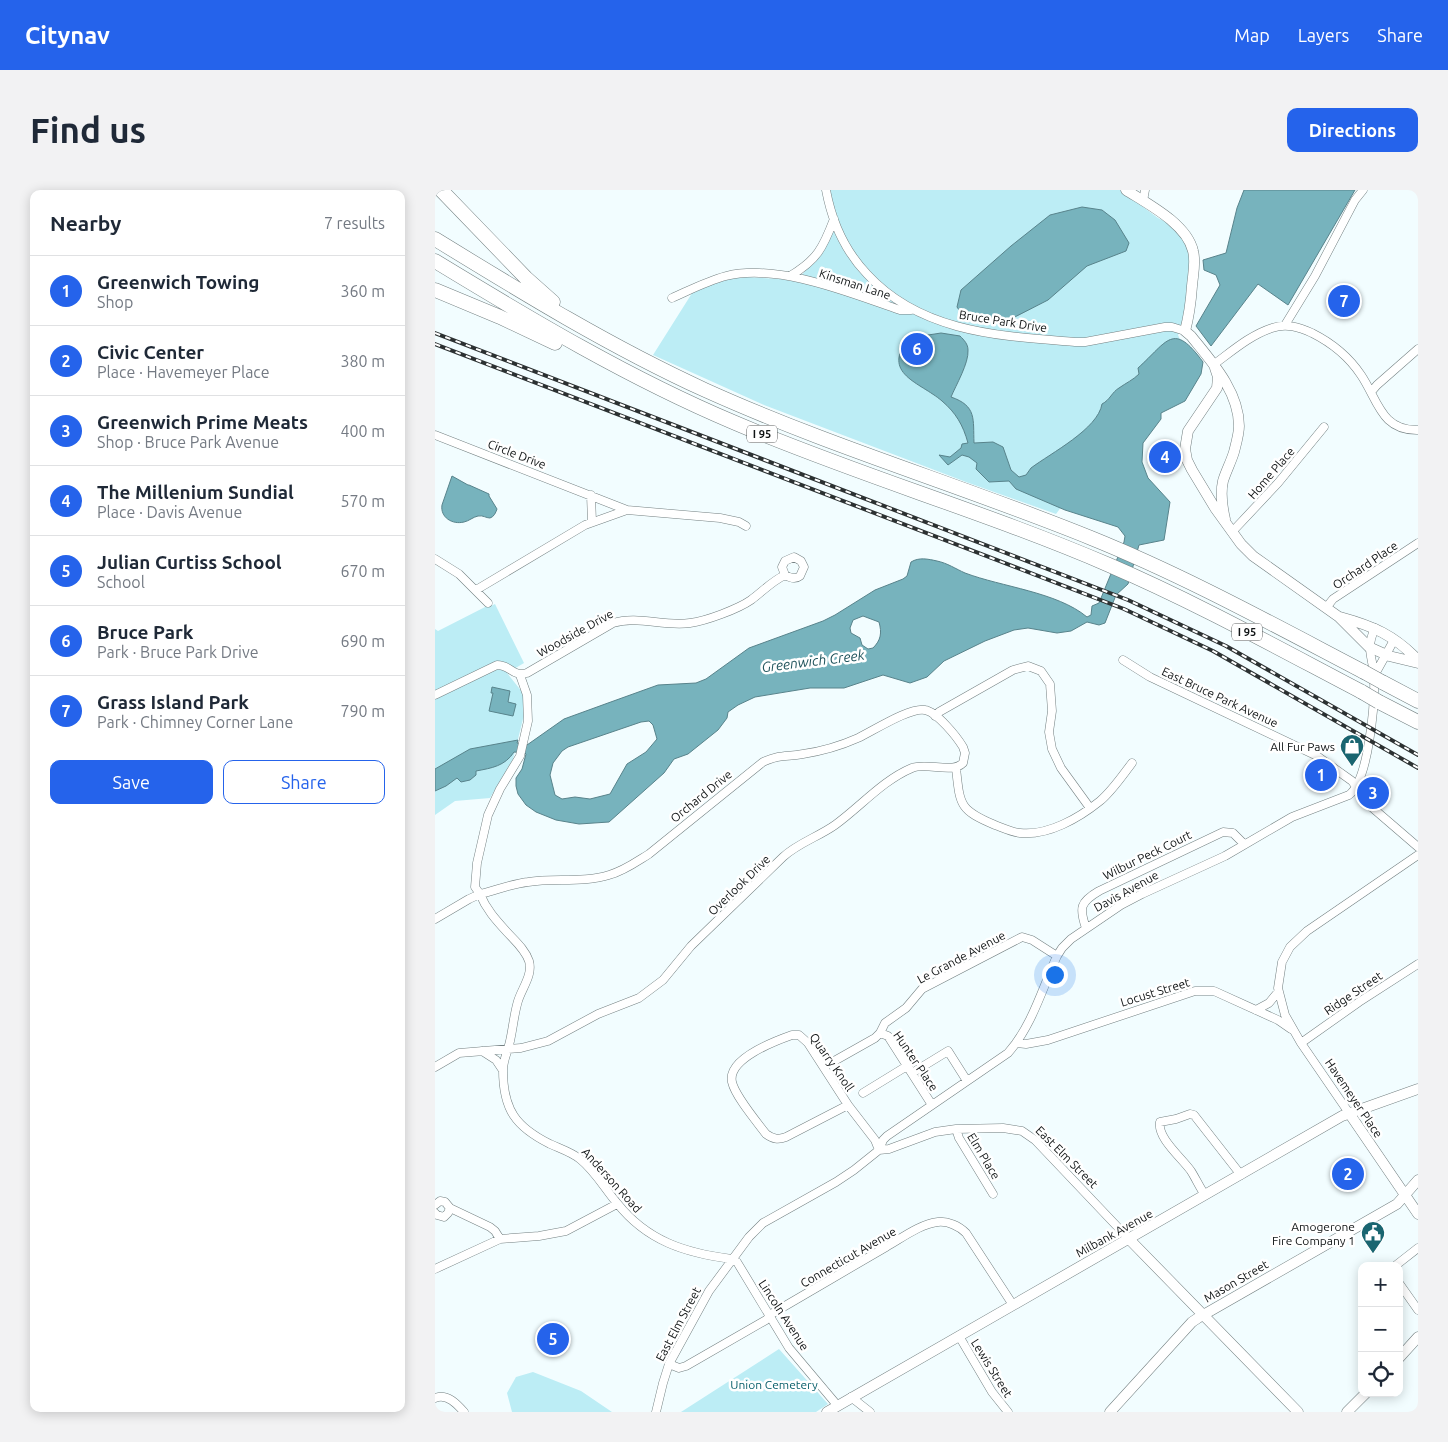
<!DOCTYPE html>
<html lang="en">
<head>
<meta charset="utf-8">
<style>
	:root { --surface:#fff; --page:#f2f2f3; --text:#1f2937; --muted:#747a83; --line:#e0e1e3; --accent:#2563eb }
	body { margin:0; font-family:Ubuntu,sans-serif; background:var(--page); color:var(--text) }
	.controls { position:absolute; right:15px; bottom:15px; display:grid; overflow:hidden; border-radius:10px; box-shadow:0 2px 12px #0003 }
	.controls button { width:45px; height:45px; display:grid; place-items:center; padding:0; border:0; border-bottom:1px solid var(--line); background:var(--surface); color:var(--text); font:25px sans-serif }
	.you { position:absolute; left:619px; top:784px; width:18px; height:18px; margin:-12px; border:4px solid #fff; border-radius:50%; background:#1a73e8; box-shadow:0 0 0 8px #1a73e833 }
	.badge { display:grid; place-items:center; width:32px; height:32px; border-radius:50%; background:var(--accent); color:#fff; font-size:16px; font-weight:700 }
	.pin { position:absolute; translate:-50% -50%; border:2px solid #fff; box-shadow:0 1px 5px #0006 }
	.list { margin:0; padding:0; list-style:none }
	h2 { display:flex; justify-content:space-between; align-items:center; height:65px; margin:0; padding:0 20px; font-size:21px }
	h2 small { font-size:16px; font-weight:400; color:var(--muted) }
	.list li { display:grid; grid-template-columns:32px 1fr auto; gap:15px; align-items:center; box-sizing:border-box; height:70px; padding:0 20px; border-top:1px solid var(--line) }
	.list b { display:block; font-size:19px; white-space:nowrap }
	.list p { margin:0; font-size:16px; white-space:nowrap; color:var(--muted) }
	.list em { font-size:16px; font-style:normal; color:var(--muted) }
	.actions { display:flex; gap:10px; padding:15px 20px }
	.actions a { flex:1; padding:11px 0; border:1px solid var(--accent); border-radius:10px; text-align:center; font-size:18px; color:var(--accent) }
	.actions .main { background:var(--accent); color:#fff }
	.icon { flex:none; width:28px; height:28px; fill:none; stroke:currentColor; stroke-width:2; stroke-linecap:round; stroke-linejoin:round }
	.map { position:relative; flex:none; width:983px; height:1222px; overflow:hidden; border-radius:10px }
	header { display:flex; align-items:center; gap:30px; box-sizing:border-box; height:70px; padding:0 25px; background:var(--accent); color:#fff }
	header strong { font-size:24px }
	nav { display:flex; gap:28px; margin-inline-start:auto; font-size:18px }
	.intro { display:flex; align-items:center; justify-content:space-between; box-sizing:border-box; height:120px; padding:0 30px }
	h1 { margin:0; font-size:35px }
	.button { padding:12px 22px; border-radius:10px; background:var(--accent); color:#fff; font-size:18px; font-weight:700 }
	main { display:flex; gap:30px; padding:0 30px }
	aside { flex:1; background:var(--surface); border-radius:10px; box-shadow:0 2px 12px #0003 }
	.map>svg:first-child { display:block }
	.green { fill:#bcedf5 }
	.water { fill:#77b3bd; stroke:#58838b; fill-rule:evenodd }
	.lines { fill:none; stroke-linecap:round; stroke-linejoin:round }
	.street-casing { stroke:#748082; stroke-width:9 }
	.secondary-casing { stroke:#748082; stroke-width:11 }
	.highway-casing { stroke:#748082; stroke-width:15 }
	.street { stroke:#fff; stroke-width:8 }
	.secondary { stroke:#fff; stroke-width:10 }
	.highway { stroke:#fff; stroke-width:14 }
	.rail-casing { stroke:#2c3132; stroke-width:4 }
	.rail { stroke:#fff; stroke-width:2; stroke-dasharray:5.5; stroke-linecap:butt }
	.highway-bridge-casing { stroke:#748082; stroke-width:15; stroke-linecap:butt }
	.highway-bridge { stroke:#fff; stroke-width:14 }
	.labels { text-anchor:middle; dominant-baseline:central; stroke-width:5; stroke-linejoin:round; paint-order:stroke }
	.shield { fill:#fff; stroke:#585a5b; stroke-width:1 }
	.shield-label { font-size:11px; font-weight:bold; fill:#101415 }
	.street-label { font-size:12px; fill:#101415; stroke:#fff }
	.poi-label { font-size:12px; fill:#101415; stroke:#fff; text-anchor:end }
	.park-label { font-size:12px; fill:#075e6a; stroke:#fff }
	.water-label { font-size:14px; font-style:italic; fill:#1f535b; stroke:#fff }
</style>
</head>
<body>
<header>
<strong>Citynav</strong>
<nav><a>Map</a><a>Layers</a><a>Share</a></nav>
</header>
<div class="intro"><h1>Find us</h1><a class="button">Directions</a></div>
<main>
<aside>
<h2>Nearby<small>7 results</small></h2>
<ul class="list">
<li><span class="badge">1</span><div><b>Greenwich Towing</b><p>Shop</p></div><em>360 m</em></li>
<li><span class="badge">2</span><div><b>Civic Center</b><p>Place · Havemeyer Place</p></div><em>380 m</em></li>
<li><span class="badge">3</span><div><b>Greenwich Prime Meats</b><p>Shop · Bruce Park Avenue</p></div><em>400 m</em></li>
<li><span class="badge">4</span><div><b>The Millenium Sundial</b><p>Place · Davis Avenue</p></div><em>570 m</em></li>
<li><span class="badge">5</span><div><b>Julian Curtiss School</b><p>School</p></div><em>670 m</em></li>
<li><span class="badge">6</span><div><b>Bruce Park</b><p>Park · Bruce Park Drive</p></div><em>690 m</em></li>
<li><span class="badge">7</span><div><b>Grass Island Park</b><p>Park · Chimney Corner Lane</p></div><em>790 m</em></li>
</ul>
<div class="actions"><a class="main">Save</a><a>Share</a></div>
</aside>
<div class="map">
<svg width="983" height="1222" viewBox="0 0 983 1222">
	<rect width="100%" height="100%" fill="#f2fdff"/>
	<path class="green" d="M394 0H685L723 28 733 33 748 46 756 69 751 125 743 145 747 154 621 324 531 292 329 215 218 165 259 100 291 89 308 87 346 89 363 92C370 77 378 77 386 65 400 43 396 25 394 0Z
		M60 414 89 473 72 483 88 503 90 521 78 569 55 608 20 611 0 625V439L3 441 54 415 56 416Z
		M344 1159 393 1214 381 1222H246Z
		M98 1182 146 1201 177 1222H77L72 1203 81 1187Z"/>
	<path class="water" d="M809 0H920L853 115 823 94 776 156 761 136 785 95 781 85 769 80 768 70 791 63 802 18Z
		M647 17 667 20 680 30 694 53 691 61 652 76 613 110 572 131 531 130 522 117 526 100 576 56 615 25Z
		M506 143 525 146C529 150 533 154 533 160 534 173 521 195 516 207 542 216 538 229 539 253L558 252 568 257 576 280 584 287 591 285 596 278C616 263 663 239 667 214 675 210 677 202 684 198 691 193 698 190 704 184L703 178C733 151 738 131 768 172L766 184 750 211 726 223V229L708 253 707 272 713 288 735 312 729 350 704 355 693 394 681 405 670 433 664 435 652 432 636 441 622 443 593 438 579 440 550 451 509 471 492 487 475 493 448 485 409 498H375L320 507 303 515 293 522 292 528 283 540 253 564 239 569 229 583 174 632 144 634 121 630 101 622 91 615 83 604 81 596V588L87 579 91 564 90 563 79 562C70 576 57 578 41 581V585L35 590 26 592 22 588 11 596 0 601V579L35 559 83 550 82 553 92 555 129 529 173 513 223 495 261 493 271 489 314 458 388 431 400 425 440 400 468 389 472 386 476 372C484 367 493 369 502 371 512 373 521 379 530 383 567 397 622 402 652 427L656 425 657 416 664 413 689 352 690 346 683 337 630 320 581 299 574 291 554 292 541 279 542 273 534 267 527 265 513 275 504 265 515 267 526 258 527 254 533 253C528 235 521 223 507 211 485 192 445 184 474 148ZM428 426 444 432C447 443 446 450 438 458L433 459 427 455 425 448 416 443 415 438 418 430ZM214 531 218 535 222 549 211 562 192 574 175 604 155 609 140 607 127 609 120 605 115 585 118 573 127 561 133 557 168 545 206 532Z
		M17 286 33 295H34L54 304V306L62 319C61 322 59 327 55 328 51 328 48 325 43 326 38 327 34 331 29 332 17 335 5 327 7 315Z
		M57 497 75 501 73 512 81 514 78 526 54 521 58 503H56Z"/>
	<g class="lines">
		<g class="street-casing">
			<path id="street" d="M391 0C397 32 410 61 432 84 486 143 566 146 640 152H650L730 137H737L750 141
				M708 11 710 0
				M355 86C382 70 388 58 399 29
				M237 108C255 100 272 91 291 86 344 73 415 103 465 120H476
				M850 135 880 86 920 10 928 0
				M778 175C796 162 815 145 837 138 851 133 864 137 877 143 897 153 914 167 926 185 943 210 946 241 983 240
				M936 202 942 195 983 159
				M0 245 192 320 285 328 304 332 311 336
				M156 305 157 332
				M797 342 843 293 889 237
				M0 369 24 384 53 413
				M41 400 150 335 192 320
				M891 418 898 409 983 353
				M688 470 715 487 882 566 917 591 933 614 983 657
				M939 486 959 450
				M0 505 62 475C76 475 77 487 92 483L178 433C203 425 229 437 255 433 271 431 303 419 316 410 327 402 337 391 350 385 355 388 360 390 365 386L369 377 366 371 359 367 350 371 347 377 350 385
				M500 526 504 522 578 480 593 476 606 481 615 494 617 521 614 542 617 559 626 578 655 618
				M521 578C525 615 524 620 560 635 568 638 576 642 585 643 613 646 644 628 665 611 677 601 687 586 697 573
				M0 729 34 709 45 704 40 697 42 673 53 625 65 599 85 566 93 531 92 505 85 485
				M651 738C644 718 645 712 664 701L788 642 798 643 809 654
				M821 820 834 813 843 802
				M445 843 453 846 497 915
				M357 845H364L373 853 413 915 351 947C343 950 338 949 331 944 322 932 300 906 297 892 292 869 340 851 357 845Z
				M581 853 591 854 613 850 760 801H779L843 830 856 839
				M866 853 924 812 983 774
				M47 861 61 870 67 879
				M401 870 440 848 445 843 450 833 471 818 487 799 587 747 597 750 622 766
				M0 877 24 863 86 858 113 851 163 824 204 808 228 790 256 756 348 667C363 653 383 647 400 635 425 617 448 590 477 578 492 572 517 584 528 573L530 563 528 557C522 547 502 522 490 520 475 517 438 541 423 548 405 556 388 561 368 564 351 567 345 564 328 572L214 664C201 672 189 681 174 685 148 693 120 688 93 692 77 694 61 700 45 704 51 719 61 730 71 741 79 750 90 759 94 771 98 785 87 798 83 811 79 824 78 838 75 851 73 861 68 870 68 880 68 920 81 937 115 954 126 959 136 962 145 969 160 981 170 999 182 1013 212 1051 250 1063 297 1069L302 1072 354 1158 402 1215
				M477 883 513 861 532 891
				M428 903 472 876
				M413 915 440 950 444 960
				M914 923 866 853 850 825 843 798 847 772 855 757 872 741 983 665
				M521 939 524 948 558 1004
				M444 960 448 950 452 946 573 863C597 836 607 799 622 766L627 758 636 749 686 715 707 704 790 666 857 627 914 605C934 590 940 512 939 487 938 466 930 460 940 438
				M770 1005C765 998 761 989 756 981 747 968 722 948 725 932L741 929 755 924 759 925 806 985
				M0 1015 5 1011 10 1012 15 1018 55 1037 60 1041 65 1049
				M0 1023 2 1025 9 1027 13 1023 15 1018
				M960 1076 983 1058
				M0 1079 65 1049 104 1046 131 1041 182 1014
				M964 1093 983 1120
				M524 1146 557 1202 573 1222
				M234 1174 244 1178 251 1176 331 1130 338 1123C376 1101 413 1079 451 1057 467 1048 485 1034 503 1032 513 1031 524 1036 531 1043L578 1115
				M416 1207 435 1222
				M0 1208C12 1203 22 1214 29 1222
				M221 1222 228 1193 234 1174 274 1101 314 1047 328 1033 401 992 419 980 444 960 454 959 500 942 521 939 568 938 587 941 600 950 694 1049"/>
		</g>
		<g class="secondary-casing">
			<path id="secondary" d="M691 0C713 14 752 34 758 61 761 72 758 84 757 96 756 111 754 126 750 141L756 146C776 171 804 201 804 236 804 244 801 254 799 262 796 272 791 281 788 291 785 304 787 316 790 329
				M780 178 783 187 782 198 753 241 750 259 752 270 757 280 780 318 806 354 818 366 904 427 934 457 954 466 983 473
				M905 427C938 436 959 445 983 470
				M914 923 983 1024
				M694 1049 863 1222
				M964 1168 983 1147
				M392 1222 907 926 983 899
				M675 1222 757 1132 763 1128 962 1014 983 990
				M912 1222 931 1203"/>
		</g>
		<g class="highway-casing">
			<path id="highway" d="M6 0 91 88 118 112
				M0 49C88 103 176 157 270 200 396 257 528 296 656 348 750 386 839 435 929 482
				M0 71C97 130 194 188 298 232 422 285 551 322 674 375 760 412 843 458 927 502
				M0 100 65 127 120 153
				M947 492 983 511
				M944 512 983 532"/>
		</g>
		<use href="#street" class="street"/>
		<use href="#secondary" class="secondary"/>
		<use href="#highway" class="highway"/>
		<g class="rail-casing">
			<path id="rail" d="M0 143 693 410 791 456 983 565
				M0 154 689 419 778 461 983 578"/>
		</g>
		<use href="#rail" class="rail"/>
		<g class="highway-bridge-casing">
			<path id="highway-bridge" d="M929 482 947 492
				M927 502 944 512"/>
		</g>
		<use href="#highway-bridge" class="highway-bridge"/>
	</g>
	<defs>
		<g id="shop-pin" transform="scale(1.25)"><path d="M0 17L-7.5 6A9.5 9.5 0 1 1 7.5 6Z" fill="#1a6570" stroke="#fff"/><path d="M-5-2.5h2.3a2.7 3.5 0 0 1 5.4 0H5L5.5 6h-11ZM-1.5-2.5h3a1.5 2.3 0 0 0-3 0Z" fill="#fff"/></g>
		<g id="civic-pin" transform="scale(1.25)"><path d="M0 17L-7.5 6A9.5 9.5 0 1 1 7.5 6Z" fill="#1a6570" stroke="#fff"/><path d="M-.6-6.5H3V-4.5H.6V-3L4-1V1h2V6H-6V1h2V-1L-.6-3ZM-1.2 2.5V6h2.4V2.5Z" fill="#fff"/></g>
	</defs>
	<g fill-rule="evenodd">
		<use href="#shop-pin" x="917" y="556"/>
		<use href="#civic-pin" x="938" y="1043"/>
	</g>
	<g class="labels">
		<g class="shield">
			<rect x="312" y="235.5" width="30" height="17" rx="4"/>
			<rect x="797" y="433.5" width="30" height="17" rx="4"/>
		</g>
		<g class="shield-label">
			<text x="327" y="244">I 95</text>
			<text x="812" y="442">I 95</text>
		</g>
		<g class="street-label">
			<text transform="translate(420 94) rotate(18)">Kinsman Lane</text>
			<text transform="translate(568 131) rotate(9)">Bruce Park Drive</text>
			<text transform="translate(82 264) rotate(21)">Circle Drive</text>
			<text transform="translate(836 283) rotate(-49)">Home Place</text>
			<text transform="translate(930 375) rotate(-34)">Orchard Place</text>
			<text transform="translate(140 443) rotate(-29)">Woodside Drive</text>
			<text transform="translate(785 507) rotate(25)">East Bruce Park Avenue</text>
			<text transform="translate(266 606) rotate(-39)">Orchard Drive</text>
			<text transform="translate(712 665) rotate(-26)">Wilbur Peck Court</text>
			<text transform="translate(304 695) rotate(-44)">Overlook Drive</text>
			<text transform="translate(691 701) rotate(-29)">Davis Avenue</text>
			<text transform="translate(526 767) rotate(-28)">Le Grande Avenue</text>
			<text transform="translate(720 802) rotate(-17)">Locust Street</text>
			<text transform="translate(918 803) rotate(-34)">Ridge Street</text>
			<text transform="translate(481 871) rotate(56)">Hunter Place</text>
			<text transform="translate(397 872) rotate(55)">Quarry Knoll</text>
			<text transform="translate(919 908) rotate(56)">Havemeyer Place</text>
			<text transform="translate(549 966) rotate(59)">Elm Place</text>
			<text transform="translate(632 967) rotate(45)">East Elm Street</text>
			<text transform="translate(177 990) rotate(48)">Anderson Road</text>
			<text transform="translate(679 1043) rotate(-29)">Milbank Avenue</text>
			<text transform="translate(413 1067) rotate(-30)">Connecticut Avenue</text>
			<text transform="translate(801 1091) rotate(-30)">Mason Street</text>
			<text transform="translate(349 1125) rotate(57)">Lincoln Avenue</text>
			<text transform="translate(243 1134) rotate(-62)">East Elm Street</text>
			<text transform="translate(557 1178) rotate(58)">Lewis Street</text>
		</g>
		<g class="poi-label">
			<text x="900" y="556">All Fur Paws</text>
			<text x="920" y="1036">Amogerone<tspan x="920" dy="14">Fire Company 1</tspan></text>
		</g>
		<g class="park-label">
			<text x="339" y="1194">Union Cemetery</text>
		</g>
		<g class="water-label">
			<text transform="translate(378 471) rotate(-7)">Greenwich Creek</text>
		</g>
	</g>
</svg>
<div class="controls">
<button>+</button>
<button>−</button>
<button><svg class="icon" aria-label="locate" viewBox="0 0 24 24"><circle cx="12" cy="12" r="6"/><path d="M12 2v4M12 18v4M2 12h4M18 12h4"/></svg></button>
</div>
<div class="you"></div>
<div class="pin badge" style="left:886px;top:585px">1</div>
<div class="pin badge" style="left:913px;top:984px">2</div>
<div class="pin badge" style="left:938px;top:603px">3</div>
<div class="pin badge" style="left:730px;top:267px">4</div>
<div class="pin badge" style="left:118px;top:1149px">5</div>
<div class="pin badge" style="left:482px;top:159px">6</div>
<div class="pin badge" style="left:909px;top:111px">7</div>
</div>
</main>
</body>
</html>
